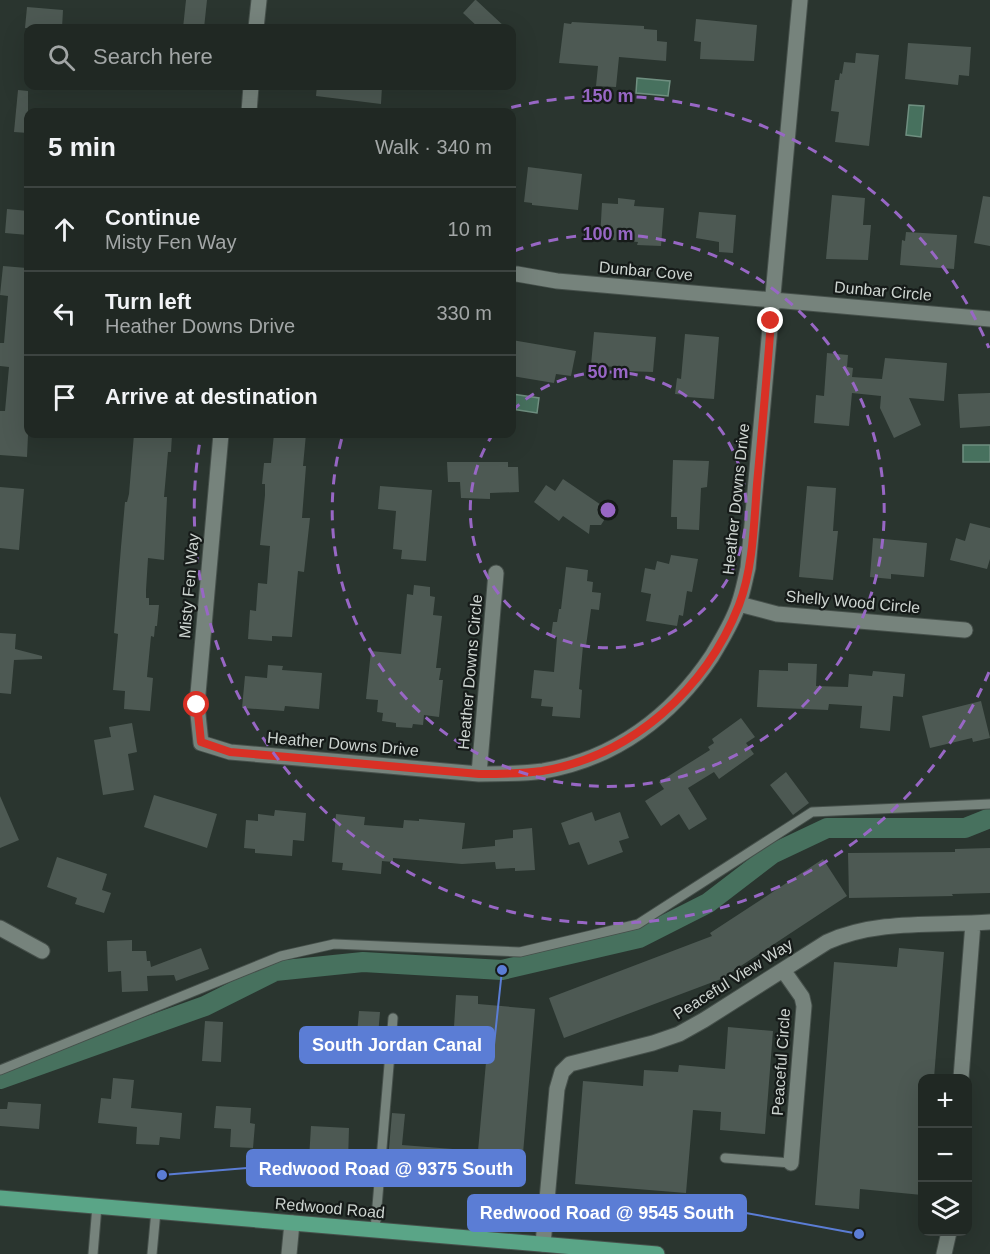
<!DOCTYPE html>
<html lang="en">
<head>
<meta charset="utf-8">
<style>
	:root { --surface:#202823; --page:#2d3430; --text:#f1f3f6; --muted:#a2a6a6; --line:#3d4441 }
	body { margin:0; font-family:Arial,sans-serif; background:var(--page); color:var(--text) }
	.controls { position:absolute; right:18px; bottom:18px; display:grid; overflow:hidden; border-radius:12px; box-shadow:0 6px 24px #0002 }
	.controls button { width:54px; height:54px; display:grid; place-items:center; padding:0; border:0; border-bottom:2px solid var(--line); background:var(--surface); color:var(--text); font:30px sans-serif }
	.stop { position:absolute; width:18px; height:18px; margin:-14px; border:4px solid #d93025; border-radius:50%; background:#fff }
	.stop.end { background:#d93025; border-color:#fff; box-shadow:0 2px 6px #0008 }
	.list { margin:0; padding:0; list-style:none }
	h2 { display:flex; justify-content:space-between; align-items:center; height:78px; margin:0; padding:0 24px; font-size:26px }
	h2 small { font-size:20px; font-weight:400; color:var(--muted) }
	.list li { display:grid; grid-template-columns:39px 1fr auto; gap:18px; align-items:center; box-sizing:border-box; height:84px; padding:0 24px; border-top:2px solid var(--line) }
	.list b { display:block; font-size:22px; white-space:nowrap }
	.list p { margin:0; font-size:20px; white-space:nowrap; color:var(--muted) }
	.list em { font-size:20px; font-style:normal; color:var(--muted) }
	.icon { flex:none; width:33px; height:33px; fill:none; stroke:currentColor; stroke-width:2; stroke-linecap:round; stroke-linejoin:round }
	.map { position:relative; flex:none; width:990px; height:1254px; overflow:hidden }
	.search { position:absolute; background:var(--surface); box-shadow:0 6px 24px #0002; left:24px; top:24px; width:492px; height:66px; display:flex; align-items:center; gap:15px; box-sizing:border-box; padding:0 21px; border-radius:12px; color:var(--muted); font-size:22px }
	.panel { position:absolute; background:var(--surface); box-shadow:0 6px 24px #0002; left:24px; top:108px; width:492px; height:330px; border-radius:12px }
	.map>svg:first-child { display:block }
	.water { fill:#47715e; stroke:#6f8f80; stroke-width:1.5 }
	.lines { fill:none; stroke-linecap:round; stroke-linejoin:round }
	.canal { stroke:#47715e; stroke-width:20 }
	.building { fill:#4d5953 }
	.service-casing { stroke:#46504b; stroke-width:11 }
	.minor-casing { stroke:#46504b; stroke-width:17 }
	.tertiary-casing { stroke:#46504b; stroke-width:17 }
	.primary-casing { stroke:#46504b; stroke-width:17 }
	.service { stroke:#76837c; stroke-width:9 }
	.minor { stroke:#76837c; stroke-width:15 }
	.tertiary { stroke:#76837c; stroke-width:15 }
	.primary { stroke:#5aa587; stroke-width:15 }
	.route { stroke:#d93025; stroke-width:8 }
	.ring { fill:none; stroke:#9867c5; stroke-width:3; stroke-dasharray:10 8 }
	.labels { text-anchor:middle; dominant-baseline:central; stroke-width:4.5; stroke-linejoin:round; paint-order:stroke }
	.street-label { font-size:16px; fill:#cdd4d0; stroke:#161b19 }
	.centre { fill:#9867c5; stroke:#161b19; stroke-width:3 }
	.ring-label { font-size:18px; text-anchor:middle; font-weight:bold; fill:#9867c5; stroke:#161b19; stroke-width:4.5; stroke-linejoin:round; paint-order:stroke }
	.leader { fill:none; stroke:#5b7dd5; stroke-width:2 }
	.callout-dot { fill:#5b7dd5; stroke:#161b19; stroke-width:2 }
	.callout { fill:#5b7dd5; stroke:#5b7dd5; stroke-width:2 }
	.callout-label { font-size:18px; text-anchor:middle; font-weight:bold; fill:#fff }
</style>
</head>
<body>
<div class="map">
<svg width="990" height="1254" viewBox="0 0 990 1254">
	<rect width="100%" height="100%" fill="#2a352f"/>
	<path class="water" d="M637 78 670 81 668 96 636 93Z
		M909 105 924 106 921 137 906 135Z
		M512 394 539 398 537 413 512 409Z
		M963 445H990V462H963Z"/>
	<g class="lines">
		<path class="canal" d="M0 1079 205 1006 275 971 363 962 502 970 639 938 708 903 772 854 827 828H965L990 818"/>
	</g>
	<path class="building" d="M186 0H207L204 28H183Z
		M475 0H476L506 28H479L463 13Z
		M27 7 63 10 62 28H25Z
		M696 19 757 25 754 61 700 59 701 42 694 41Z
		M572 22 644 26V29L657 30V41L667 42 666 61 619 57 616 87 596 86 598 66 559 63 564 23 571 24Z
		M908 43 971 47 969 76 959 75 958 85 905 79Z
		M856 53 879 55 869 146 835 142 839 112 831 111 835 80H839L840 73 842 74 844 62 855 63Z
		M317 86H382L381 104 316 96Z
		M18 90 28 91V133L14 132Z
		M528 167 582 174 578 210 532 205V203L524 202Z
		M832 195 865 198 863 225H871L868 260 826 259Z
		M983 196 990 197V246L974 243Z
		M618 198 635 200 634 206 664 208 661 246 637 245 638 242 600 239 602 203 618 204Z
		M7 209 28 211V235L5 233Z
		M699 212 736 215 733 253 719 252V242L696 238Z
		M906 232 957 235 954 269 900 265 902 240 905 241Z
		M3 266 27 268 28 435 27 457 0 455V411H5L9 367 0 366V343H4L8 296 0 295Z
		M594 332 656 337 653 372 626 371V368L591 365Z
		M685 334 719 337 714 399 687 397V395L675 394 677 378 681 379Z
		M512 340 576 351 571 376 556 374 554 383 512 376Z
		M827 353 848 355 847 367 853 368 852 377 882 379 885 358 947 363 944 401 909 398 921 425 894 438 880 408 881 396 852 393 849 426 814 423 816 395 824 396Z
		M990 393V426L960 428 958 394Z
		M134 434H172L171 452H168L164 497H167L164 560 148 558 146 590V598H149V605H159L157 626H155L154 637 151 636 147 677 153 678 150 711 124 709 125 691 113 690 118 634 114 633 121 547 125 502H127L129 494Z
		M274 434H306L303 466H306L302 518H310L304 572 298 571 292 637 272 636V641L248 639 250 610 256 611 258 583 267 584 270 546 260 545 265 495V484H262L264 463H271Z
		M673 460 709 461 707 487 701 488 699 530 677 529V517H671Z
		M447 462H508V467H518L519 492 490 493V499L461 498 460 482H448Z
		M563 479 610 511 601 525H590L589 534 563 516 559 521 534 502 546 485 555 491Z
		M380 486 432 490 426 561 401 559 402 550 393 549 396 511 378 509Z
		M807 486 836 488 833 531H838L833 580 799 577Z
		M0 487 24 489 19 550 0 548Z
		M970 523 990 528V559L987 569 950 560 956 538 965 541Z
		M873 538 927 543 924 577 891 574V579L870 577Z
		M671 555 698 559 692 592 687 591 683 616 679 615 677 626 646 621 651 594 641 592 645 568 655 570 657 561 669 564Z
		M566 567 588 570 587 581 593 582 592 592 601 593 599 610 591 609 586 646H583L579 689 582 690 580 718 552 716 553 707 541 706 542 699 531 698 534 670 554 672 557 637 551 636 553 622H557L559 609H561Z
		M414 585 430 587V596L435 597 433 615 442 616 436 668H441L439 680H443L439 717 424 715 423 725 413 724 412 728 396 727V723L382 721 383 713 377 712 378 700 366 699 371 651 401 654 407 594 413 595Z
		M0 633 16 634 15 649 42 656V659L14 660 11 694 0 693Z
		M788 663 817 664 816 686 848 687 849 674 872 676 873 671 905 674 903 697 893 696 890 731 860 728 862 706 829 704 828 710 757 707 759 670 788 671Z
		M268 665 283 666 282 670 322 673 319 709 285 706 284 711 242 708 245 676 267 678Z
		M981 701 990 738 973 742 972 738 930 748 922 716Z
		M741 718 755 737 746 743 754 754 719 779 714 772 688 788 707 819 689 830 679 814 661 826 645 801 664 789 659 782 710 750 708 747 714 743 712 739Z
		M132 723 137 752 128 754 134 790 103 795 94 740 111 737 109 727Z
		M786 772 809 803 793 815 770 785Z
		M154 795 217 814 207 848 144 827Z
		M0 796 19 840 0 848Z
		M275 810 306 813 304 841 293 840 292 856 255 853V849L244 848 246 820 258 821V814L274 816Z
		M592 812 595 821 620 812 629 838 619 841 623 852 588 865 579 842 569 845 561 823Z
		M336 814 365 817 364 825 403 828 404 820 419 821V819L465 823 462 849 495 846V840L513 838V830L532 828 535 870 515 871V868L496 869 495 862 462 864 393 858V862L382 861 381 874 342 870 343 863 332 862Z
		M990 848V893L952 894 953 896 849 898 848 853 955 852V849Z
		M57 857 107 874 102 890 111 893 104 913 75 904 77 898 47 887Z
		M823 859 847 896 721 979 564 1038 549 998 712 936 710 933Z
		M132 940V951H146L147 961H150L151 967 201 948 209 969 176 981 174 975 147 976 148 991 122 992 121 971 108 972 107 941Z
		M899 948 944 952 934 1078H922V1195L860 1189 859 1209 815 1205 834 962 897 967Z
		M456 995 478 996V1004L535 1009 521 1178 457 1173V1178L387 1172 392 1113 405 1114 402 1145 478 1151 489 1029 454 1027Z
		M359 1011 380 1012 377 1047 356 1045Z
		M205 1021 223 1022 221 1062 202 1061Z
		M728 1027 773 1031 765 1134 720 1130 721 1112 693 1110 686 1193 575 1184 583 1081 643 1086 644 1070 678 1072 679 1065 725 1069Z
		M113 1078 134 1080 131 1108 182 1113 180 1139 160 1137 159 1145 136 1144 137 1127 98 1123 101 1098 111 1099Z
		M8 1102 41 1104 39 1129 0 1126V1109H7Z
		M216 1106 251 1108 250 1123 255 1124 253 1148 230 1147 231 1129 214 1128Z
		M311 1126 349 1128 348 1161 309 1159Z"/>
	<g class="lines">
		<g class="service-casing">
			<path id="service" d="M0 1070 281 956 334 944 520 952 638 924 812 812 990 804
				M725 1158 791 1163
				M375 1230 393 1018
				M93 1254 97 1206
				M152 1254 156 1211"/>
		</g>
		<g class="minor-casing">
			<path id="minor" d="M256 28 259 0
				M249 112 251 86
				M517 274 557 281 990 319
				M221 434 197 705 201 743 230 752 479 774C500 774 522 774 543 771 615 759 672 716 712 656 722 639 733 622 739 603 743 592 745 580 748 568L800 0
				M739 604 777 614 965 630
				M479 774 496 573
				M0 928 42 951
				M783 970 802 997 804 1006 791 1163
				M961 1078 973 923
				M543 1244 557 1089 562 1072 570 1064 653 1043 679 1034 704 1020 827 942C878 919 936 926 990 922
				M944 1254 949 1232"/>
		</g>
		<g class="tertiary-casing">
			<path id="tertiary" d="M289 1254 292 1223"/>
		</g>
		<g class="primary-casing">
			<path id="primary" d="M0 1198 657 1254"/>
		</g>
		<use href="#service" class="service"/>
		<use href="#minor" class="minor"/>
		<use href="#tertiary" class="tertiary"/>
		<use href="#primary" class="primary"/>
	</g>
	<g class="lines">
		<path class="route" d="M197 705 201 742 230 752 479 774C500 774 521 774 542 771 632 756 706 689 739 605 753 568 754 524 757 484 762 430 767 376 771 321"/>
	</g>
	<g class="ring">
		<path d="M512 411A138 138 0 1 1 493 434"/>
		<path d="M514 251A276 276 0 1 1 343 434"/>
		<path d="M989 672A414 414 0 0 1 201 435M494 112A414 414 0 0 1 989 348"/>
	</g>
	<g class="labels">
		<g class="street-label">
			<text transform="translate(646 271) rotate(5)">Dunbar Cove</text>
			<text transform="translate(883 291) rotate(5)">Dunbar Circle</text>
			<text transform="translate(736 499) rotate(-84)">Heather Downs Drive</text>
			<text transform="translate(189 586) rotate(-85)">Misty Fen Way</text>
			<text transform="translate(853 602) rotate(5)">Shelly Wood Circle</text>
			<text transform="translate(470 672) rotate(-85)">Heather Downs Circle</text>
			<text transform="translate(343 744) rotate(5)">Heather Downs Drive</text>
			<text transform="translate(733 979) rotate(-32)">Peaceful View Way</text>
			<text transform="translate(781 1062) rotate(-86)">Peaceful Circle</text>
			<text transform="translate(330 1208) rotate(5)">Redwood Road</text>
		</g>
	</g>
	<circle cx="608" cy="510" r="9" class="centre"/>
	<g class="ring-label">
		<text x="608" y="102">150 m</text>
		<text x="608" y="240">100 m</text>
		<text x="608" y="378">50 m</text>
	</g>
	<path class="leader" d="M502 970L494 1045M162 1175L247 1168M859 1234L746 1213"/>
	<g class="callout-dot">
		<circle cx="502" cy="970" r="6"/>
		<circle cx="162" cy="1175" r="6"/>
		<circle cx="859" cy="1234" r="6"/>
	</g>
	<g class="callout">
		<rect x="300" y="1027" width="194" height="36" rx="6"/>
		<rect x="247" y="1150" width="278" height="36" rx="6"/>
		<rect x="468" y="1195" width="278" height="36" rx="6"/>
	</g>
	<g class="callout-label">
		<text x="397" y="1051">South Jordan Canal</text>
		<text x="386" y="1175">Redwood Road @ 9375 South</text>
		<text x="607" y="1219">Redwood Road @ 9545 South</text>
	</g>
</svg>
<div class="controls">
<button>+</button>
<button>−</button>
<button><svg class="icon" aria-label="layers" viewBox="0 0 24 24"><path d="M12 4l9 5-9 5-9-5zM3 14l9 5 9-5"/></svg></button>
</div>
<div class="stop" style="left:197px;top:705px"></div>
<div class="stop end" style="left:771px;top:321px"></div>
<div class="search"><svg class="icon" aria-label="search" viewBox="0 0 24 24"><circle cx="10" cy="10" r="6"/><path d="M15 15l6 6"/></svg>Search here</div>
<section class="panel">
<h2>5 min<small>Walk · 340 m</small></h2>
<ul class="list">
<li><svg class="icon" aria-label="ahead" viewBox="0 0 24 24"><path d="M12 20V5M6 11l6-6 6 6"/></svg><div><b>Continue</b><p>Misty Fen Way</p></div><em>10 m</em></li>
<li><svg class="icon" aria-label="left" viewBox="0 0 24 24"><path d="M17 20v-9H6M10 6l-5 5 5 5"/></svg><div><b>Turn left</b><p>Heather Downs Drive</p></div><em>330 m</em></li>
<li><svg class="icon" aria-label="arrive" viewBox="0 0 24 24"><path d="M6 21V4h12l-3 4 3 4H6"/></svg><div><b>Arrive at destination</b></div></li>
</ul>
</section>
</div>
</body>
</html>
